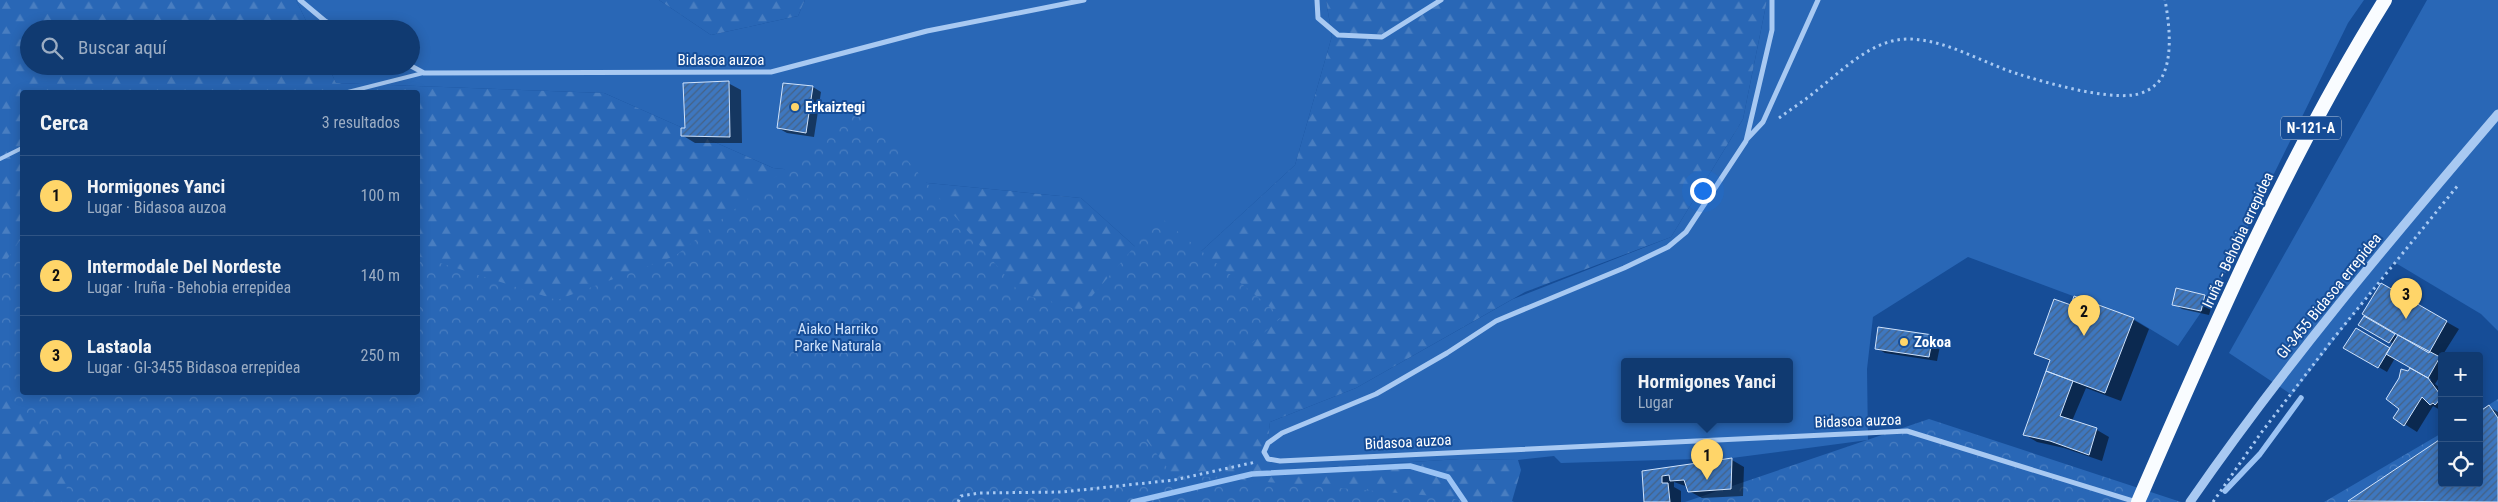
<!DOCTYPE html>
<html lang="es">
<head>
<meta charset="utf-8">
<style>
	:root { --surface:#103a71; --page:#1e4579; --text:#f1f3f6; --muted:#9cadc3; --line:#305484; --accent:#ffd569 }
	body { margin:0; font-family:"Roboto Condensed",sans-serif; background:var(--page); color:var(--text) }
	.controls { position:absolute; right:15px; bottom:15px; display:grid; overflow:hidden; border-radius:5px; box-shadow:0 2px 12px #0003 }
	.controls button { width:45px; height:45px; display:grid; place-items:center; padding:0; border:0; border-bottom:1px solid var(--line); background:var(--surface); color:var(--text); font:25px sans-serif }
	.you { position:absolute; left:1702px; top:190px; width:18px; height:18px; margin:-12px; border:4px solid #fff; border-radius:50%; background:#1a73e8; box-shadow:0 0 0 8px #1a73e833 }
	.badge { display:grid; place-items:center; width:32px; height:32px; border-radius:50%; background:var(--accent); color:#111; font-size:16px; font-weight:700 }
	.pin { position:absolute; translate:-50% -41px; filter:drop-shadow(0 1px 2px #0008) }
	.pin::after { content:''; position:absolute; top:26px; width:18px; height:15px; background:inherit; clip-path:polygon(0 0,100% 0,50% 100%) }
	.popup { position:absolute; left:1621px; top:358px; width:172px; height:65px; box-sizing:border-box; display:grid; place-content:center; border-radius:5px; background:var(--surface); filter:drop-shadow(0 1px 4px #0005); font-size:16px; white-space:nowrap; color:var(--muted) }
	.popup b { font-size:19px; color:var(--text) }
	.popup::after { content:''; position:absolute; left:50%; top:100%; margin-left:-10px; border:10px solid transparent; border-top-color:var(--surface) }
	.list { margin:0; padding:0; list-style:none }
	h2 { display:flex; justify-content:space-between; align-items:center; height:65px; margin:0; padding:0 20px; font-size:21px }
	h2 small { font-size:16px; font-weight:400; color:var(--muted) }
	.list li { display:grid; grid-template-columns:32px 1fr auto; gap:15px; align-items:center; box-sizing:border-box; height:80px; padding:0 20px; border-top:1px solid var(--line) }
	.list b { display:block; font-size:19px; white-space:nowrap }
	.list p { margin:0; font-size:16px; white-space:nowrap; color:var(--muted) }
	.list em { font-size:16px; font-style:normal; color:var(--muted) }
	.icon { flex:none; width:28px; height:28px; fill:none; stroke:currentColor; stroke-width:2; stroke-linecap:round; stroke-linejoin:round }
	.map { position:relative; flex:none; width:2498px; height:502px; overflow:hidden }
	.search { position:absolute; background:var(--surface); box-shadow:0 2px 12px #0003; left:20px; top:20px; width:400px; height:55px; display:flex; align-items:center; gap:12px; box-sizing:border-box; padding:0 18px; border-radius:28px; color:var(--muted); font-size:19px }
	.panel { position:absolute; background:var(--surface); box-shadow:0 2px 12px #0003; left:20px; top:90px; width:400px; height:305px; border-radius:5px }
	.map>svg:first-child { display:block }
	.green { fill:#2967b6; fill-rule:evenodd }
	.forest { fill:url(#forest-firs); fill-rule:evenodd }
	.park { fill:url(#park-crowns) }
	.shadow { fill:#0007 }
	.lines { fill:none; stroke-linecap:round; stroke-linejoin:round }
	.stream { stroke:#9bc3f4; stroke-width:5.5 }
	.building { fill:url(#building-hatch); stroke:#d0e3fc }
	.path { stroke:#a8c9f2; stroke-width:3; stroke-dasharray:2.5 4; stroke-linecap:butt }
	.service { stroke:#a8c9f2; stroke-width:4 }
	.minor { stroke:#a8c9f2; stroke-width:5 }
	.tertiary { stroke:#a8c9f2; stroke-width:9 }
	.trunk { stroke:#f9fcff; stroke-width:14 }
	.poi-dot { fill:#ffd569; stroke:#164d97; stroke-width:2 }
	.labels { text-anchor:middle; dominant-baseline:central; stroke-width:4; stroke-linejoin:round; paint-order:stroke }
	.shield { fill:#164d97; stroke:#b9cae0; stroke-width:1 }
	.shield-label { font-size:14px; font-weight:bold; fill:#fff }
	.street-label { font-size:15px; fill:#fff; stroke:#164d97 }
	.poi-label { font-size:15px; font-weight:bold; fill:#fff; stroke:#164d97; text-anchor:start }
	.park-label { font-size:15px; fill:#d0e3fc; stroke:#164d97 }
</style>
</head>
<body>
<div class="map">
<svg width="2498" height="502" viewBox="0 0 2498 502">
	<defs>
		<pattern id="forest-firs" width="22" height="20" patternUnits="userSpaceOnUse" patternTransform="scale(1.25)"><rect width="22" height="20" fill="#2967b6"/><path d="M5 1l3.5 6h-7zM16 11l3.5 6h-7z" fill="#497ec1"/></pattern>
		<pattern id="park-crowns" width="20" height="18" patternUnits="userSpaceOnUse" patternTransform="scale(1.25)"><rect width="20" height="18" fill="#2967b6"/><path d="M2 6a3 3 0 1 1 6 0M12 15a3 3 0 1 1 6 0" fill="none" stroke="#497ec1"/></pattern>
		<pattern id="building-hatch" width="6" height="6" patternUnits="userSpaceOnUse" patternTransform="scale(1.25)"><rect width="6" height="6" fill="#3e77bf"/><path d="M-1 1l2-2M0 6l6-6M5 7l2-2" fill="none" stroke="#456286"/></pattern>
	</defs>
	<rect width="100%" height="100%" fill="#164d97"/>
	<path class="green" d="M296 0H659L711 35 798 16 805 0H1326L1332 36 1295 165 1171 279 1081 198 773 168 604 93 336 83 328 66H411V29H310Z
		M1767 0H2364L2348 23 2219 286 2178 346 2132 318 1968 257 1873 317 1867 369 1868 440 1732 458 1561 463 1554 456 1518 460 1460 459 1264 471 1270 422 1356 388 1513 299 1671 237 1743 119ZM1624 361H1790V419H1624Z
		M2427 0H2498V331L2481 314 2394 262 2292 395 2229 353Z"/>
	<path class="forest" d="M0 0H296L310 29H29V66H328L336 83 604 93 773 168 1081 198 1171 279 1295 165 1332 36 1326 0H1767L1743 119 1671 237 1525 292 1356 388 1270 422 1265 471 1460 459 1518 460 1521 470 1512 501 1514 502H0ZM22 92H418V392H22Z
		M659 0H805L798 16 711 35Z"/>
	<path class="park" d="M863 108 1021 294 1080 310 1160 217 1282 317 1144 437 1172 474 1446 497 1466 502H69L61 455 0 391V270L22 237V392H418V256L557 300 675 256Z
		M2498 399V502H2324L2442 433V483H2479V411Z
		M1929 419 2181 502H1685Z"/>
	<path class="shadow" d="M728 83 741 90 742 143H695L682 135Z
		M813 87 821 92 814 137 787 133 778 128Z
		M2381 285 2459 329 2442 356V373L2435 384 2442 389V411L2433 406 2417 432 2395 418 2400 409 2410 370 2430 381 2431 379 2395 358 2387 372 2345 347 2395 352 2394 344 2360 325 2365 318 2398 337 2400 335Z
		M2205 296 2213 301 2209 315 2182 309 2174 304Z
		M2075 297 2134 320 2149 329 2121 401 2086 388 2072 421 2097 430 2109 437 2102 461 2064 448 2037 442 2025 435 2051 362 2035 353 2072 306Z
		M1932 336 1941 341 1937 361 1885 353 1876 348Z
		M2489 407 2498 412V502H2350L2442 439V483H2479Z
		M1732 460 1744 467 1743 496 1702 498 1689 491 1688 487 1674 482V487L1681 491V502H1645L1644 472Z"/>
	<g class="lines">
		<path class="stream" d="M2225 491 2260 454 2301 398
			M1133 502 1252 474 1410 466 1448 477 1465 502"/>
	</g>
	<path class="building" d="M729 81 730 137 681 136V128H685L683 83Z
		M783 83 813 86 806 133 777 128Z
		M2381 283 2447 321 2429 353 2362 314Z
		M2176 288 2205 295 2201 311 2172 305Z
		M2074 296 2134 318 2105 393 2046 371 2050 360 2034 354 2054 299 2071 305Z
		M2364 316 2395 334 2389 343 2358 325Z
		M1878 327 1933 335 1929 357 1875 349Z
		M2356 328 2390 348 2378 368 2343 348Z
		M2398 335 2440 357 2428 378 2386 354Z
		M2410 368 2428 378 2442 397 2435 405 2433 403 2430 405 2422 397 2404 426 2393 418 2399 409 2386 399 2399 378 2401 369 2408 371Z
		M2046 371 2073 381 2060 416 2097 428 2089 455 2050 441 2023 435Z
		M2489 405 2498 418V502L2348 501 2442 438V483H2479V412Z
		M1732 458 1731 489 1688 492 1684 480 1670 481 1669 475 1662 476V483H1668L1670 502H1644L1642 471Z"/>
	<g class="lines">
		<path class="path" d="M1779 118C1791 109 1804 101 1816 91 1843 70 1873 38 1910 39 1947 40 1983 63 2018 74 2047 83 2103 99 2133 95 2144 94 2158 86 2163 75 2173 54 2169 22 2165 0
			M958 502 961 496 979 493 1062 492 1174 480 1256 462
			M2213 502 2261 433 2333 339 2459 184"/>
		<path class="service" d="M348 92 423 73
			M0 159 22 148"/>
		<path class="minor" d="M300 0 325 21 339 29
			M1317 0 1318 18 1338 35 1382 37 1441 0
			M1772 0V30L1746 141 1686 232 1668 247 1624 268 1496 321 1447 353 1376 394 1282 433 1268 443 1264 452 1268 459 1280 461 1907 431 2136 502
			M411 66 424 73 771 72 927 31 1084 0
			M1747 139 1763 122 1818 0"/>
		<path class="tertiary" d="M2190 502C2284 366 2391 239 2498 114"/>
		<path class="trunk" d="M2138 502C2212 331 2286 159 2385 0"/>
	</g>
	<g class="poi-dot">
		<circle cx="795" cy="107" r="5"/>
		<circle cx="1904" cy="342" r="5"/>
	</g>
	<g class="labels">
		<rect class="shield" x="2281" y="116.5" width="60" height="23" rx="4"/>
		<g class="shield-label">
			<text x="2311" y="128">N-121-A</text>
		</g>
		<g class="street-label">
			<text x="721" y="60">Bidasoa auzoa</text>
			<text transform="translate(2238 240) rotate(-65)">Iruña - Behobia errepidea</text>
			<text transform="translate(2329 296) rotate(-51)">GI-3455 Bidasoa errepidea</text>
			<text transform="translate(1858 421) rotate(-2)">Bidasoa auzoa</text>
			<text transform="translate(1408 442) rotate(-3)">Bidasoa auzoa</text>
		</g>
		<g class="poi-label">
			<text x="805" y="107">Erkaiztegi</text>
			<text x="1914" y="342">Zokoa</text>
		</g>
		<g class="park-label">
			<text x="838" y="329">Aiako Harriko<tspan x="838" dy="17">Parke Naturala</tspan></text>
		</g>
	</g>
</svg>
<div class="controls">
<button>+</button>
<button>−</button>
<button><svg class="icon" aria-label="locate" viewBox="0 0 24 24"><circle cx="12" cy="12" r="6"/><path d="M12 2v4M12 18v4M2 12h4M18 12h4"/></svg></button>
</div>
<div class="you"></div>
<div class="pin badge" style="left:1707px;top:480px">1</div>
<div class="popup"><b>Hormigones Yanci</b>Lugar</div>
<div class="pin badge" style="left:2084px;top:336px">2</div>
<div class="pin badge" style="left:2406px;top:319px">3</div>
<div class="search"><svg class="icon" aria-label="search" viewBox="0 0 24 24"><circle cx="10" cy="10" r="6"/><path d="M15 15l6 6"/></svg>Buscar aquí</div>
<section class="panel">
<h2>Cerca<small>3 resultados</small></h2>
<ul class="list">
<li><span class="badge">1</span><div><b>Hormigones Yanci</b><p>Lugar · Bidasoa auzoa</p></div><em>100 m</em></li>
<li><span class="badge">2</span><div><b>Intermodale Del Nordeste</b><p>Lugar · Iruña - Behobia errepidea</p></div><em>140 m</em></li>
<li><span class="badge">3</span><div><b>Lastaola</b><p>Lugar · GI-3455 Bidasoa errepidea</p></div><em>250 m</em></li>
</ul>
</section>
</div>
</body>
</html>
